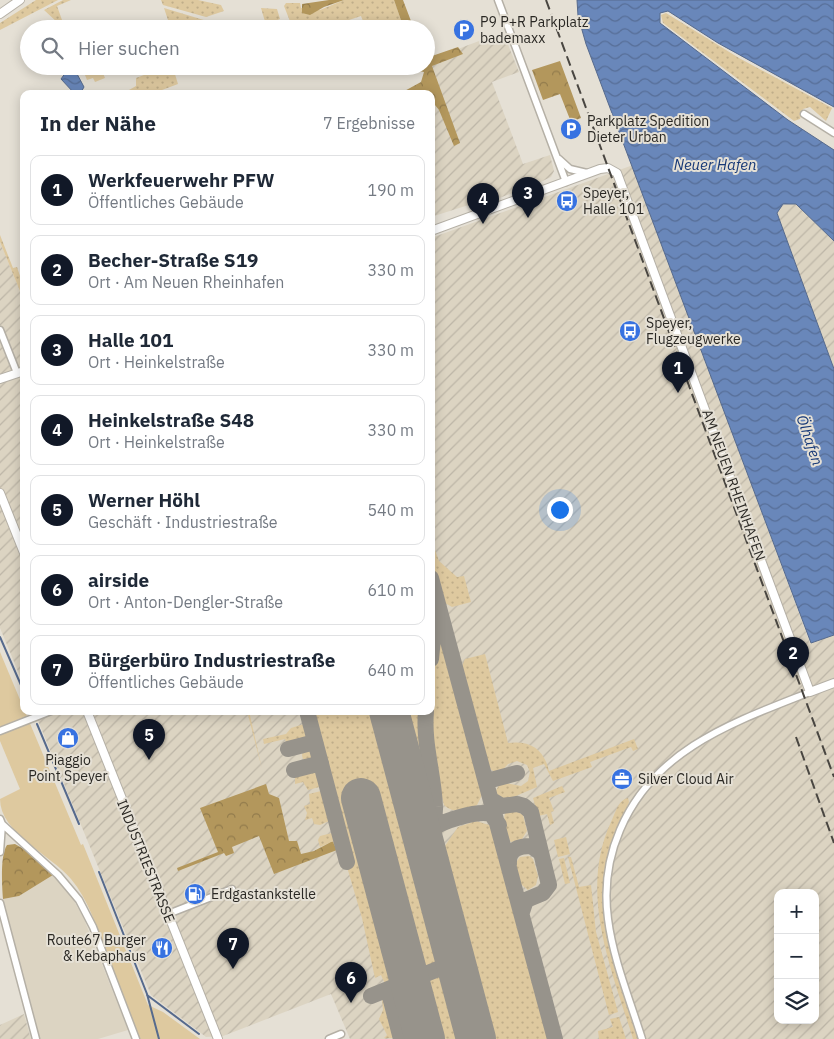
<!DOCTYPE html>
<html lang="de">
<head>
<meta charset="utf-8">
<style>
	:root { --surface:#fff; --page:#f2f2f3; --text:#1f2937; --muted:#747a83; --line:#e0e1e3; --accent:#111827 }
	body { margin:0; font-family:"IBM Plex Sans",sans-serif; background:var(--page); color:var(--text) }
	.controls { position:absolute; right:15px; bottom:15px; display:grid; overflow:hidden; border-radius:10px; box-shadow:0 2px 12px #0003 }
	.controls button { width:45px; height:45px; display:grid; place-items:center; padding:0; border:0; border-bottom:1px solid var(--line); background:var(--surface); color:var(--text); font:25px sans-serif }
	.you { position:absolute; left:559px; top:509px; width:18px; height:18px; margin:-12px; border:4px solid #fff; border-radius:50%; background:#1a73e8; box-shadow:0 0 0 8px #1a73e833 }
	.badge { display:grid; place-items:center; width:32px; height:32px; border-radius:50%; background:var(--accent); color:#fff; font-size:16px; font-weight:700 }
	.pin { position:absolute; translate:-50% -41px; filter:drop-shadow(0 1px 2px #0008) }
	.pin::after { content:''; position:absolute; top:26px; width:18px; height:15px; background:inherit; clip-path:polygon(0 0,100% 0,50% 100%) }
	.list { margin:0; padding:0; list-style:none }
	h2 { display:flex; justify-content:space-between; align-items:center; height:65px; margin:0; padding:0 20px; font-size:21px }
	h2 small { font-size:16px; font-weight:400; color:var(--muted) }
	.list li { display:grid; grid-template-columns:32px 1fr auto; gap:15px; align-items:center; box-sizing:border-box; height:70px; margin:0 10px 10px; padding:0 10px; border:1px solid var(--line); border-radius:10px }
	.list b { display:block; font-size:19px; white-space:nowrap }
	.list p { margin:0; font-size:16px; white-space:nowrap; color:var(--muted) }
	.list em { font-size:16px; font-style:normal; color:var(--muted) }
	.icon { flex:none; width:28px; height:28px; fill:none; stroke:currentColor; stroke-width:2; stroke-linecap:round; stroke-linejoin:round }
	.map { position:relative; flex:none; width:834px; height:1039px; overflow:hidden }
	.search { position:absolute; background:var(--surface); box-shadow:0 2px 12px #0003; left:20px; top:20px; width:415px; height:55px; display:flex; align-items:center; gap:12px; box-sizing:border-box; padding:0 18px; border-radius:28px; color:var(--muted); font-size:19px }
	.panel { position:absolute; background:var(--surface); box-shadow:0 2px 12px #0003; left:20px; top:90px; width:415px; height:625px; border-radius:10px }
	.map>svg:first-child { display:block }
	.built { fill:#dcd4c2 }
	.industrial { fill:url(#industrial-furrows); fill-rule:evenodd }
	.grass { fill:url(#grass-dots) }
	.forest { fill:url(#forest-crowns) }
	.garden { fill:#dec99f }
	.water { fill:url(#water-waves); stroke:#566a8d }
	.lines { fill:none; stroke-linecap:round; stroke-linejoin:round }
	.stream { stroke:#566a8d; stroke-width:2 }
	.taxiway { stroke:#97938b; stroke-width:16 }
	.runway { stroke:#97938b; stroke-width:40 }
	.minor-casing { stroke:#b5b0a6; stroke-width:9 }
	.tertiary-casing { stroke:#b5b0a6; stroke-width:10 }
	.minor { stroke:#fff; stroke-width:6 }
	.tertiary { stroke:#fff; stroke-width:8 }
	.rail { stroke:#494641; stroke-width:2; stroke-dasharray:10 5; stroke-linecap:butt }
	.labels { text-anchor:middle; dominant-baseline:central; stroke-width:4; stroke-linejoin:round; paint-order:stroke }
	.poi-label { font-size:14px; fill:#2a2824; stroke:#e5e0d5; text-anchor:start }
	.street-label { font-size:14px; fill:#2a2824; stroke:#e5e0d5 }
	.water-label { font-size:15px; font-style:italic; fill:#173977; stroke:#e5e0d5 }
</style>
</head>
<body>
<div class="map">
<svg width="834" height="1039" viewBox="0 0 834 1039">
	<defs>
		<pattern id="industrial-furrows" width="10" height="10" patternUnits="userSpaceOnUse" patternTransform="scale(1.25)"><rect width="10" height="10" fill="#dcd4c2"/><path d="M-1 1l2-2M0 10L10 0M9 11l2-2" fill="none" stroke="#bdb6a7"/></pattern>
		<pattern id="grass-dots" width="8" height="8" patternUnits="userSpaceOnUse" patternTransform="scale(1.25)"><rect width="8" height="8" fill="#dec99f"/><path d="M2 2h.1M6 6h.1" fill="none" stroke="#bfad89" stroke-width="1.8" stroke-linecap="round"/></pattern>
		<pattern id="forest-crowns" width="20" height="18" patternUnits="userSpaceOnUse" patternTransform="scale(1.25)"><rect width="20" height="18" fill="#b3975c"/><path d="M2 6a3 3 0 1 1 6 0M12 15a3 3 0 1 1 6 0" fill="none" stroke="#927b4c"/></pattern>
		<pattern id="water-waves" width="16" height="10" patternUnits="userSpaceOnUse" patternTransform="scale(1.25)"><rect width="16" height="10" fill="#6987ba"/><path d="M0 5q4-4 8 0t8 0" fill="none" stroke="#576e97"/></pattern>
	</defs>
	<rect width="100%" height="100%" fill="#e5e0d5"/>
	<path class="built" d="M53 875 68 890 84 919 128 1030 98 1039H40L4 911 3 899 19 896Z"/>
	<path class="industrial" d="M503 32 519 72 492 82 523 164 550 155 554 171 551 177 532 186 480 205 478 202 431 217V94H405L433 84 426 61Z
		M633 165 810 643 834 635V1039H350L331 994 223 1036 206 1037 151 995 34 711H431V238ZM778 893H815V1020H778Z
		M791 203 796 204 834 241V369L777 216 780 206Z
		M0 242 24 301V686L0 628Z
		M24 1014 31 1039H0V1025Z"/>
	<path class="grass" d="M36 0H58L0 30V23Z
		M63 0H71L57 6 62 20 58 23 44 10Z
		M161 0H198L221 5 224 11 206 17 163 5Z
		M344 0H394L404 29H366L361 16 322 29H293L284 6 286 3H300L301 8 320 10Z
		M164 8 207 21 201 24 199 21 186 26 187 29H171Z
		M261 8 277 9 280 19 266 25Z
		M666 13 739 58 832 108 826 121 810 107 803 109 800 119 794 121 663 23 661 15Z
		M354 23H358L363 29H336Z
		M165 67 174 71 178 84 162 90 163 94H129V90L136 86V78Z
		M0 235 13 268 17 267 20 276 24 274V301L0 242Z
		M431 539 439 561 457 577 464 576 471 602 452 607 445 603 431 565Z
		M442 639 446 644 483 786 482 795 477 805C467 811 453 814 444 805L431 757 428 729 436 647 438 640Z
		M485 654 508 743C530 740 544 749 549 771L634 739 638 749 633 751 631 747 590 762 592 767 553 781 544 764 533 768 537 787 506 800 498 798 495 792 501 782 521 786 528 781 530 772 527 765 517 761 508 764 499 774 488 768 462 666 465 659Z
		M247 711H249L262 769Z
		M311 711H375L440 960 437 965 389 984H385L381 975 375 978 362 918 347 867 352 865Z
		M403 711H422L421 738 428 797 426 798Z
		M304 724 307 725 310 737 308 740 287 746 285 739 264 744 263 739 286 734 291 728Z
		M302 755a7 7 0 1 1 14 0a7 7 0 1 1-14 0Z
		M317 768 323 786 308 790 303 782 295 784V774Z
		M562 786 565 792 549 798 554 811 551 812 554 823 550 825 547 814 538 816 533 798Z
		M325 790 331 816 329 821 320 825 314 824 312 818 305 820 307 813 304 806 310 804 309 794Z
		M628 798 629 802C623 818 615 832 610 848 592 914 620 977 638 1039H633C612 970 578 893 611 822 615 814 618 800 628 798Z
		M515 810 523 815 527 831 522 839 511 842C505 837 503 821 505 813Z
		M476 821 489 825 496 834 550 1039H489L440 853 458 827Z
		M336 832 345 867 344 868 334 843 331 842 320 847 318 840 320 836Z
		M566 837 570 854 558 857 554 840Z
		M529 856 533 859 538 876 536 885 528 890 518 882 514 865 520 857Z
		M568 857H571L579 887 591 885 596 932 618 1012 609 1015Z
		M564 858 570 883 565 884 559 859Z
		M439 972 445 975 462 1039 384 1038 387 1035 379 1019 383 1010 382 999 388 997 393 1013 396 1012 394 991Z
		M619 1017 626 1039H599L598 1031 613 1027 610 1019Z"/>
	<path class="forest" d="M329 0H344L324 7 310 15 302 13V4Z
		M394 0H403L414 29H404Z
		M458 47 463 54 432 66 460 143 454 146 439 110 431 100V94H399L421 82 424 72 415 70 413 66H426V55L432 56Z
		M560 61 581 118 571 122 560 94 543 100 532 70Z
		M266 784 269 794 279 798 289 841H297L301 854 314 851 331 842H333L337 850 274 874 259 836 232 847 234 853 226 856 224 853 178 871 177 868 218 852 200 808Z
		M15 844 29 852 53 875 19 896 3 899C2 886 0 855 7 845Z"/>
	<path class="garden" d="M87 66H100L105 78 95 82 93 78 87 80 83 70 87 68Z
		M0 652 81 845 83 844 148 1005 163 1012 200 1039H140C128 1010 117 980 106 950 96 926 88 899 71 879 51 855 0 833 0 799L20 789 0 741Z"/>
	<path class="water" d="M577 0H834V107L718 43 668 11 660 13V23L788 120 834 150V241L796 204H783L777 213 834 369V635L811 643 586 44 578 16Z
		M71 71 76 72 84 87 80 94 74 93 61 79 66 72Z"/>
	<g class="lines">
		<path class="stream" d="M0 637 24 692
			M32 711V712
			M37 724 79 824
			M99 872 147 994 159 1039
			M147 995 199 1034"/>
		<path class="taxiway" d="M431 578 555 1039
			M431 659 436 608
			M307 711 347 862
			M426 711C423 745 434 774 435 807 436 823 426 836 426 852
			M288 749 315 742
			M294 770 321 763
			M487 781 517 773
			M492 800 502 806 517 804 524 806 531 812 549 885 543 893 526 900 522 912
			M413 802C418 816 426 824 442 823
			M430 831C440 821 478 810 491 814L499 825
			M509 864C508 849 519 846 531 846L541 853
			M447 933 453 960 448 965
			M388 989 401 1039
			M371 996 448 965 455 967 463 993"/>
		<path class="runway" d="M389 711 476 1039
			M361 798 425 1039"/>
		<g class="minor-casing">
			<path id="minor" d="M498 0 566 182
				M804 114 834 133
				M559 159 570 169 587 173
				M0 330 17 373
				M0 731 51 711
				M0 819 2 824 58 875 79 900 93 927 136 1039
				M0 852 2 824
				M0 903 36 1039
				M168 914 232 889
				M329 1039 341 1034
				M642 1039C630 1000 613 959 608 919 604 889 608 858 620 830 654 749 734 722 810 692"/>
		</g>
		<g class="tertiary-casing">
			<path id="tertiary" d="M0 14 20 0
				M431 231 600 169 608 168 617 173 810 692 834 683
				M0 379 24 371
				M0 493 24 553
				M87 711 218 1039"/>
		</g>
		<use href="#minor" class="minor"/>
		<use href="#tertiary" class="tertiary"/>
		<path class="rail" d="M546 0 834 777
			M796 737 834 843"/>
	</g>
	<defs>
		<g id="parking-disc" transform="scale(1.125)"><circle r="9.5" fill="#3772e1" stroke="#e5e0d5"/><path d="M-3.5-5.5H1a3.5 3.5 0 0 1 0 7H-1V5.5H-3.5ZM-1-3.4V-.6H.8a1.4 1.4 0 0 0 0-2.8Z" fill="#fff"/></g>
		<g id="bus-disc" transform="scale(1.125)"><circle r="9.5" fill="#3772e1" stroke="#e5e0d5"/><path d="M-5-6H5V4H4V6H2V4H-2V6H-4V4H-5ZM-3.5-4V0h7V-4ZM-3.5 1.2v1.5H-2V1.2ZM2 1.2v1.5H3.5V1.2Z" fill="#fff"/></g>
		<g id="shop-disc" transform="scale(1.125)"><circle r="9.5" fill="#3772e1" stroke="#e5e0d5"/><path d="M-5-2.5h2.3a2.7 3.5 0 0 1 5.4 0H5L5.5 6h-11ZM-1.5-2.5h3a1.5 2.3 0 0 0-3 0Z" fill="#fff"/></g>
		<g id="office-disc" transform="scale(1.125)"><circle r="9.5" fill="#3772e1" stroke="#e5e0d5"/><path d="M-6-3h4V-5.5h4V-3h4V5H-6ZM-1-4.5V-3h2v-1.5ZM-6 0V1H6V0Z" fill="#fff"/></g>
		<g id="fuel-disc" transform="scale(1.125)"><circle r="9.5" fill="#3772e1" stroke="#e5e0d5"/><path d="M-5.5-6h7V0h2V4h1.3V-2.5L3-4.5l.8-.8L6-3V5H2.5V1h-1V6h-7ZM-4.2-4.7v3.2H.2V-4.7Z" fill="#fff"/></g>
		<g id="restaurant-disc" transform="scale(1.125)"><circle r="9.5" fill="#3772e1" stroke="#e5e0d5"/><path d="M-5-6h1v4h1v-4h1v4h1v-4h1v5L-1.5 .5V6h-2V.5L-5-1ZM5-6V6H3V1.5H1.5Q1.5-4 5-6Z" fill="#fff"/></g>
	</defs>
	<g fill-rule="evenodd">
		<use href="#parking-disc" x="464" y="30"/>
		<use href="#parking-disc" x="571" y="129"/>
		<use href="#bus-disc" x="567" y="201"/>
		<use href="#bus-disc" x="630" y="331"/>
		<use href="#shop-disc" x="68" y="738"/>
		<use href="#office-disc" x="622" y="779"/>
		<use href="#fuel-disc" x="195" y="894"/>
		<use href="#restaurant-disc" x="162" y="948"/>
	</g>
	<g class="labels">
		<g class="poi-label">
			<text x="480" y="22">P9 P+R Parkplatz<tspan x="480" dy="16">bademaxx</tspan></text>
			<text x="587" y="121">Parkplatz Spedition<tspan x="587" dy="16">Dieter Urban</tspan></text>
			<text x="583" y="193">Speyer,<tspan x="583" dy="16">Halle 101</tspan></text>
			<text x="646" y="323">Speyer,<tspan x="646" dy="16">Flugzeugwerke</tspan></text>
			<text x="68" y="760" text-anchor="middle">Piaggio<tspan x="68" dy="16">Point Speyer</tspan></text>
			<text x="638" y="779">Silver Cloud Air</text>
			<text x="211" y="894">Erdgastankstelle</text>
			<text x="146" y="940" text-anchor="end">Route67 Burger<tspan x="146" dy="16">&amp; Kebaphaus</tspan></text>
		</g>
		<g class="street-label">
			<text transform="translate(734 485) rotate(70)">AM NEUEN RHEINHAFEN</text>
			<text transform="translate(146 861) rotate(68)">INDUSTRIESTRASSE</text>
		</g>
		<g class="water-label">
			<text x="715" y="164">Neuer Hafen</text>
			<text transform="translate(810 440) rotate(71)">Ölhafen</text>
		</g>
	</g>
</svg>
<div class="controls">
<button>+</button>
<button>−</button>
<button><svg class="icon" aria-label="layers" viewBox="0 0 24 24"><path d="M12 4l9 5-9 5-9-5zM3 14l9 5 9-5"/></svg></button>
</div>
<div class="you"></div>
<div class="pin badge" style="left:678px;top:393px">1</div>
<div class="pin badge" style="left:793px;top:678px">2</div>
<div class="pin badge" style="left:528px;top:218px">3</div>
<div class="pin badge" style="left:483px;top:224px">4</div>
<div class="pin badge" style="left:149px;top:760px">5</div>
<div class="pin badge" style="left:351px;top:1003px">6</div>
<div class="pin badge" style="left:233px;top:969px">7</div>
<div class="search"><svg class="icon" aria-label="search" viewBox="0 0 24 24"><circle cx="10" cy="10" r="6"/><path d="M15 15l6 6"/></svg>Hier suchen</div>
<section class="panel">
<h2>In der Nähe<small>7 Ergebnisse</small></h2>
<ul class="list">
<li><span class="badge">1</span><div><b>Werkfeuerwehr PFW</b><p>Öffentliches Gebäude</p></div><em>190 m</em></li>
<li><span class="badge">2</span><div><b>Becher-Straße S19</b><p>Ort · Am Neuen Rheinhafen</p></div><em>330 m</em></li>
<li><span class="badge">3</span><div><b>Halle 101</b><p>Ort · Heinkelstraße</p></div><em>330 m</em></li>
<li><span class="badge">4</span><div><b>Heinkelstraße S48</b><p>Ort · Heinkelstraße</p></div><em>330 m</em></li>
<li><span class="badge">5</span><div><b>Werner Höhl</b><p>Geschäft · Industriestraße</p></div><em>540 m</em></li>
<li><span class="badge">6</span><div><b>airside</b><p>Ort · Anton-Dengler-Straße</p></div><em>610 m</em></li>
<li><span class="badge">7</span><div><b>Bürgerbüro Industriestraße</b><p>Öffentliches Gebäude</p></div><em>640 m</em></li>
</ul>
</section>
</div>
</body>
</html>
